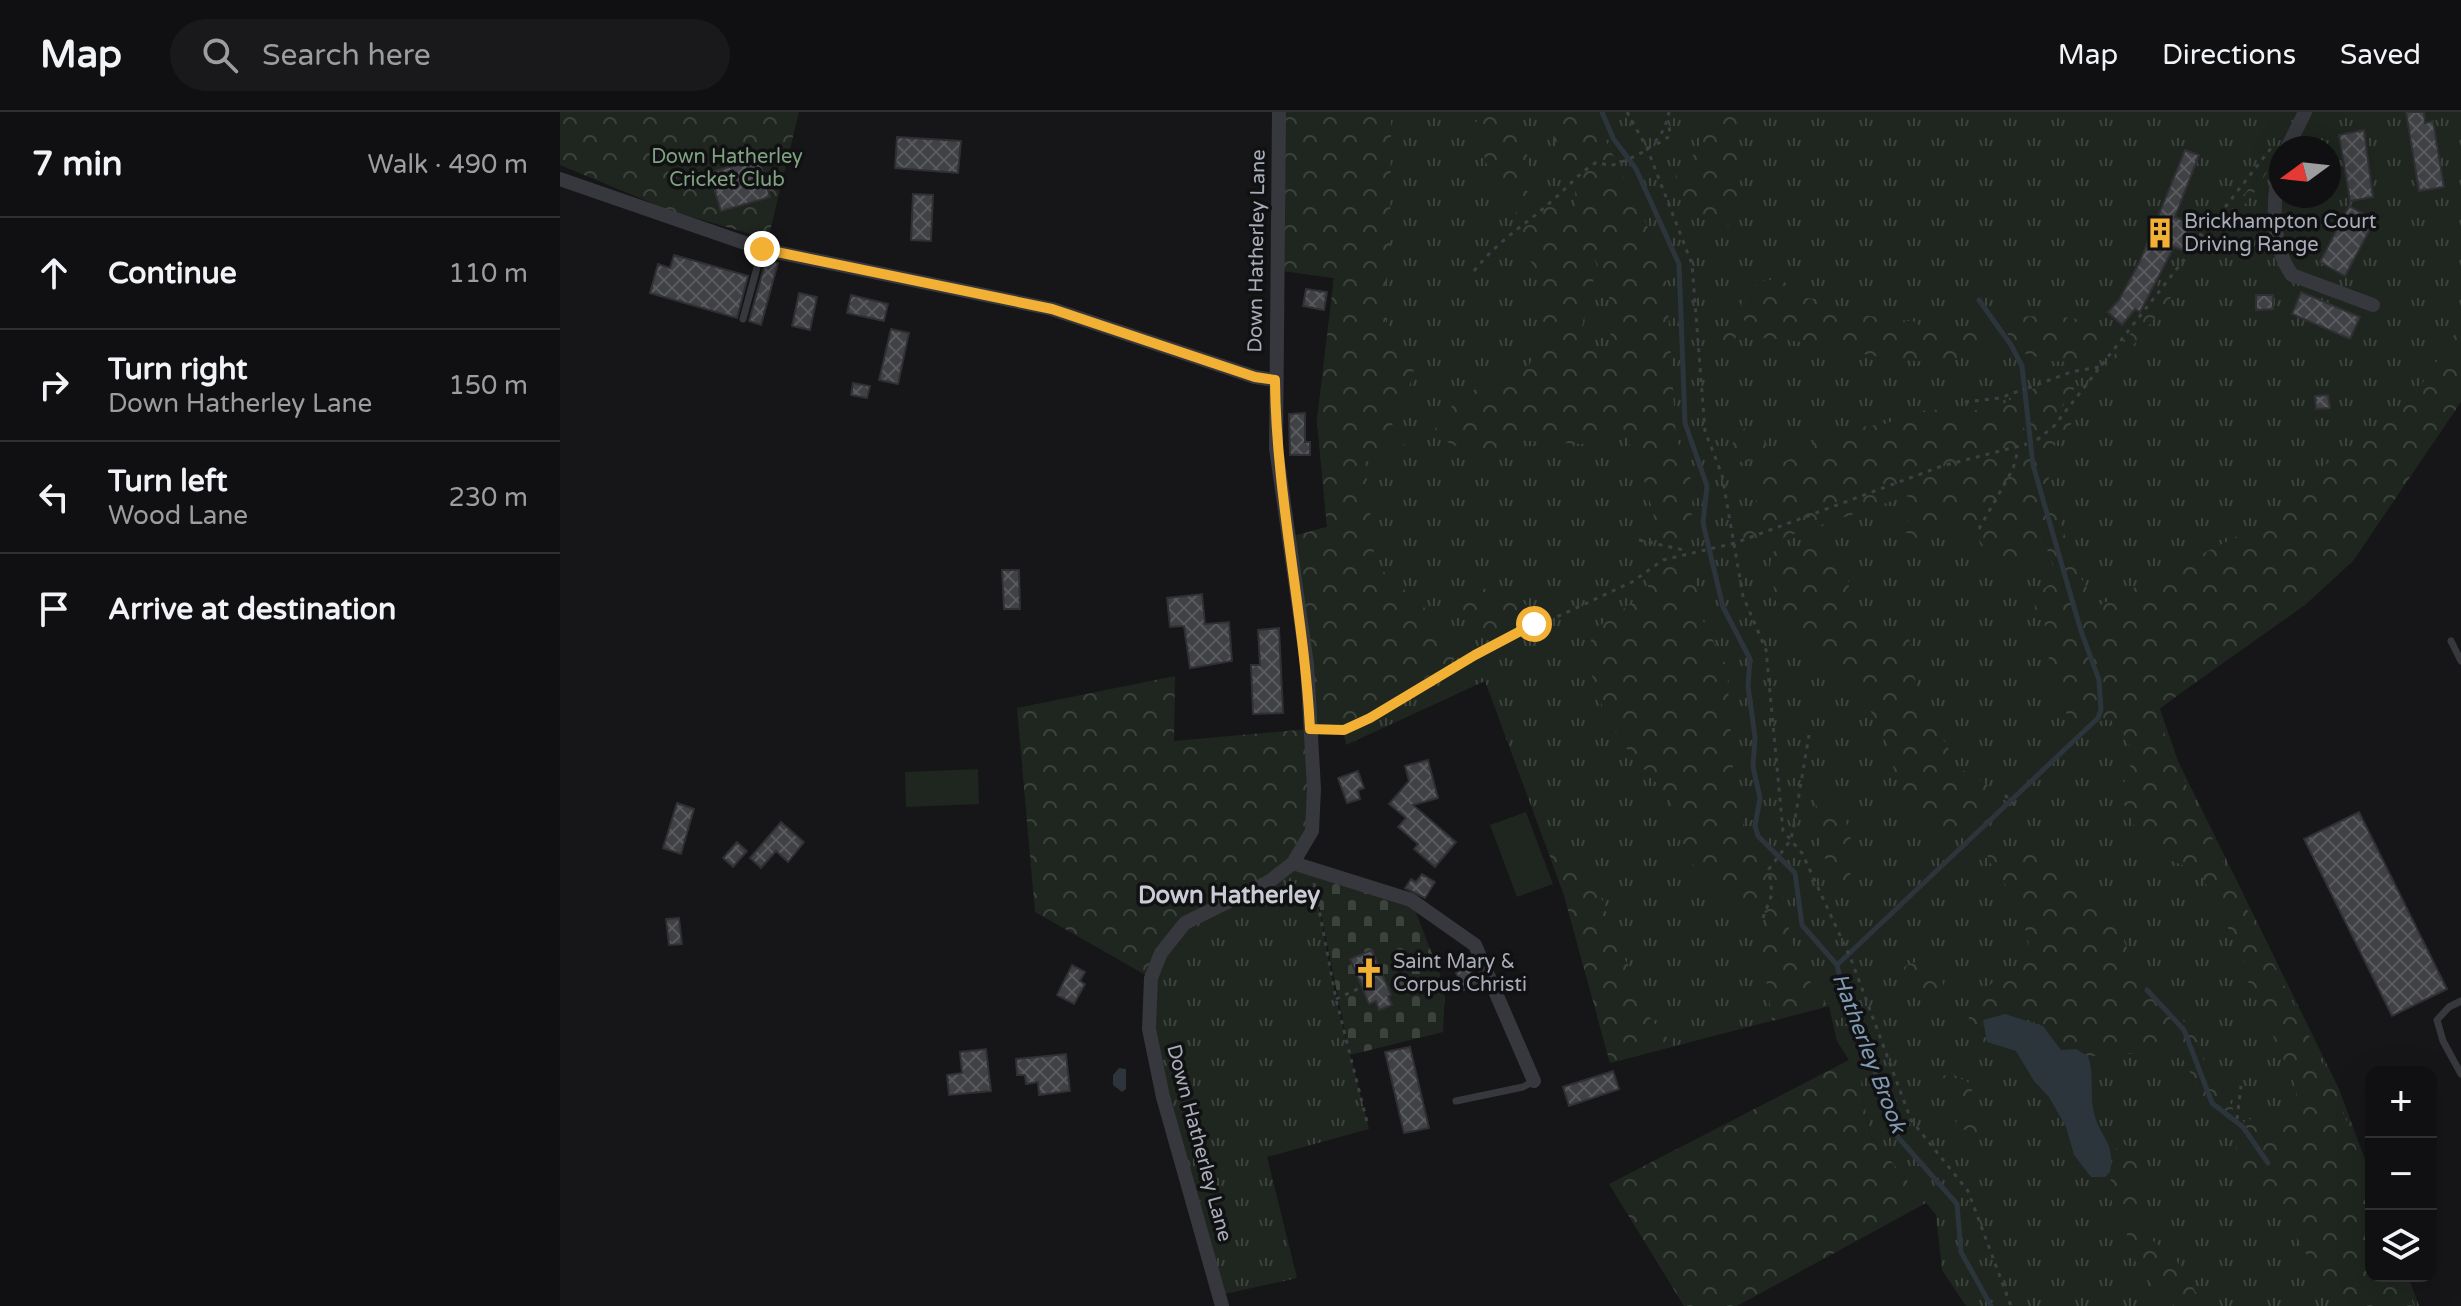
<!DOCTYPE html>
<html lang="en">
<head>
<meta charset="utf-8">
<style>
	:root { --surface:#101012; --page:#19191b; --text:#f1f3f6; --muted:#9c9d9f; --line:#303032 }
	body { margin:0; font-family:"Varela Round",sans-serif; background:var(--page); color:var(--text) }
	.controls { position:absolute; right:24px; bottom:24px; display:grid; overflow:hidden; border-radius:16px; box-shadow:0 8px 32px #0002 }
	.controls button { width:72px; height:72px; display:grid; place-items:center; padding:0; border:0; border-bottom:2px solid var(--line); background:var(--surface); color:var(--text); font:40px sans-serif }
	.compass { position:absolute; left:1709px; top:24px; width:72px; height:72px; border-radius:50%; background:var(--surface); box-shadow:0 8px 32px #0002; rotate:255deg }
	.stop { position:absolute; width:24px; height:24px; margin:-18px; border:6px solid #f2b134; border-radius:50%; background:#fff }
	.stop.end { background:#f2b134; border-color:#fff; box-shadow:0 2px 8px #0008 }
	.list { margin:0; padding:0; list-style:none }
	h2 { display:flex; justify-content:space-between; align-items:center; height:104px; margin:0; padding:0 32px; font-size:34px }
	h2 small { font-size:26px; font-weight:400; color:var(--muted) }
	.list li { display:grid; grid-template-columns:52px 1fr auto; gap:24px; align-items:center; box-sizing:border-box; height:112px; padding:0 32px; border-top:2px solid var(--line) }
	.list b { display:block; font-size:30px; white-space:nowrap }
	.list p { margin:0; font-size:26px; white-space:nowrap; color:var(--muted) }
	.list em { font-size:26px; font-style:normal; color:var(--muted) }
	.icon { flex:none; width:44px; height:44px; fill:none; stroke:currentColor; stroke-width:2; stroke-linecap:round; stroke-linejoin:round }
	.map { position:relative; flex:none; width:1901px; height:1194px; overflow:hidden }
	header { display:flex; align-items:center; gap:48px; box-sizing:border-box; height:112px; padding:0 40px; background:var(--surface); border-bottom:2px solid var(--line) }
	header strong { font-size:38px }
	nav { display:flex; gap:44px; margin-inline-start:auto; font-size:28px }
	.search { width:560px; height:72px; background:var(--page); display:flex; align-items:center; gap:20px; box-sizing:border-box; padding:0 28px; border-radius:44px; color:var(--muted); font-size:30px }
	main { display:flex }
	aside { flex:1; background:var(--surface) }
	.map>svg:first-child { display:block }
	.grass { fill:url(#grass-tufts); fill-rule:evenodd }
	.forest { fill:url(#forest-crowns); fill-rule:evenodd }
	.cemetery { fill:url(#cemetery-stones) }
	.pitch { fill:#1e261f }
	.water { fill:#2c353c }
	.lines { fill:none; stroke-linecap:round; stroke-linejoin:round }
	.stream { stroke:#2c353c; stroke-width:5 }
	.building { fill:url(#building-cross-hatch); stroke:#303034; stroke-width:2 }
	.path { stroke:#3d3f44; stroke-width:3; stroke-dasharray:4 6; stroke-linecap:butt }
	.service { stroke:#37383d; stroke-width:7 }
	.minor { stroke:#37383d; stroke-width:14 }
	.route { stroke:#f2b134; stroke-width:10 }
	.labels { text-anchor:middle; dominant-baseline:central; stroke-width:7; stroke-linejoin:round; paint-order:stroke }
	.park-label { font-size:20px; fill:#7fa381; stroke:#111113 }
	.poi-label { font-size:20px; fill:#a8adb8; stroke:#111113; text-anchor:start }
	.street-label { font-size:20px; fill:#a8adb8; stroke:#111113 }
	.water-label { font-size:22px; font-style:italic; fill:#7f9bb3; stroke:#111113 }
	.quarter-label { font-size:24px; font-weight:bold; fill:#c9ccd4; stroke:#111113 }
</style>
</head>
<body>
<header>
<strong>Map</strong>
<div class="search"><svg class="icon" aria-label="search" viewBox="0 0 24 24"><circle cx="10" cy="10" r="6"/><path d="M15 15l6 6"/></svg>Search here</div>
<nav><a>Map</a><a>Directions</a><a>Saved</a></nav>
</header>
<main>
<aside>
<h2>7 min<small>Walk · 490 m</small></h2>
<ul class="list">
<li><svg class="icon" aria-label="ahead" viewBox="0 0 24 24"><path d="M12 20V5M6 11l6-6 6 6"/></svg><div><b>Continue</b></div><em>110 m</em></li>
<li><svg class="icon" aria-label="right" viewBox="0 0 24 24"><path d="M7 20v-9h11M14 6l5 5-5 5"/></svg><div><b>Turn right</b><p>Down Hatherley Lane</p></div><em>150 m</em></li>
<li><svg class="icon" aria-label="left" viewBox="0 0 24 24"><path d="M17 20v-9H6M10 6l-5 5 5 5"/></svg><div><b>Turn left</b><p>Wood Lane</p></div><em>230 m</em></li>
<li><svg class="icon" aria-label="arrive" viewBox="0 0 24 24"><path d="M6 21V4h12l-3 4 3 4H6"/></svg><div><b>Arrive at destination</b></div></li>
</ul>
</aside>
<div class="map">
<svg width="1901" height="1194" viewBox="0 0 1901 1194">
	<defs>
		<pattern id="grass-tufts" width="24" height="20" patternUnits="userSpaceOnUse" patternTransform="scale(2)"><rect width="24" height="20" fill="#1e261f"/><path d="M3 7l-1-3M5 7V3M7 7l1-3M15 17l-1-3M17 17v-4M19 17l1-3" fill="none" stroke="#3c433d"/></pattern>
		<pattern id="forest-crowns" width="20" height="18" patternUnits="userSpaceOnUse" patternTransform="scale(2)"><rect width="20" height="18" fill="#1e261f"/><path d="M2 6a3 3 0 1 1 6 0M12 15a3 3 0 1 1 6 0" fill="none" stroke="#3c433d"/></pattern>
		<pattern id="cemetery-stones" width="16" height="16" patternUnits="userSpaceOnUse" patternTransform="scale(2)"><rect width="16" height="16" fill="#1e261f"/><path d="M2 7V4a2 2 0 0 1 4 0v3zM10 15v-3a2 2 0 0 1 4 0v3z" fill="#3c433d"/></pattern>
		<pattern id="building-cross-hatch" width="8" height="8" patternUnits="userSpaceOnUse" patternTransform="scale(2)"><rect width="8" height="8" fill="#404145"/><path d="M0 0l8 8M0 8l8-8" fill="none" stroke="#595a5e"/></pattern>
	</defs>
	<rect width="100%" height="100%" fill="#161618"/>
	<path class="grass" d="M719 0H1901V270L1790 445 1600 597 1618 649 1779 977 1811 1064V1164H1848L1859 1194H1406L1382 1158 1376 1103 1310 1024 1300 966 1277 929 1269 894 1050 951 1004 783 925 569 786 633 783 618 750 617 729 425 767 415 757 308 774 166 717 158ZM1721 36H1769V84H1721Z
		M733 751 752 759 776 887 809 1017 707 1045 737 1166 660 1183 589 917 601 841 625 811Z"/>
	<path class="forest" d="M0 0H239L208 127 111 99 0 53Z
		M719 0H831L830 126 823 200 831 223 854 257 845 291 833 300 832 320 845 332C833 349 825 350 805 349L815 452 864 495 876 516 897 536 895 547 784 618 750 617 752 719 733 751 625 811 591 866 475 800 457 596 615 564 614 629 750 617 729 425 767 415 757 308 774 166 717 158Z
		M920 0H958L970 57 965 78 1017 108 1015 78 983 0H1032L1105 151 1116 325 1133 374 1130 435 1101 431 1084 368 1061 311 1047 328 1022 332 953 328 926 340 892 333 874 320C894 278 928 272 968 256 988 211 995 166 954 131L957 90 934 75 915 14ZM1035 147C1052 182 1057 212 1045 249L1022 214 1032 185Z
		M1148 0H1176L1182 104 1168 114C1140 105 1114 92 1116 60 1139 42 1143 28 1148 0Z
		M1718 42 1696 78 1496 331 1486 354 1496 396 1516 458 1538 494 1730 398 1749 365 1824 309 1865 268 1901 212V290L1793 449 1745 493 1597 598 1612 644 1776 979 1811 1078V1164H1843L1854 1194H1788L1769 1183 1712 1081 1689 1065 1678 1047 1675 1028 1686 1007 1711 1008 1734 997 1737 986 1733 968 1686 865 1681 834 1665 812 1640 760 1586 739 1559 682C1574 648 1581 638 1550 607L1530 611 1511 609 1490 573 1488 528 1484 510 1475 497 1474 484 1492 471 1495 458 1482 424 1476 448 1463 458 1444 462 1412 418 1390 413 1358 427 1345 420 1352 389 1347 384 1178 441 1173 429 1174 420 1200 408 1195 393 1206 357 1240 343 1246 357 1257 354 1252 331 1262 320 1324 312 1369 297 1401 301 1422 297 1430 300 1465 279 1461 301 1468 337 1489 328 1608 173Z
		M1216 167 1238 176 1246 186 1272 189 1278 200 1357 210 1362 219 1431 217 1438 232C1363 274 1278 227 1198 226L1184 208 1181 192 1200 169Z
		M1439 206C1462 205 1520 199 1536 216L1549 215 1557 225 1535 251 1491 249 1457 239Z
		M1165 215 1180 219 1167 239 1156 238 1151 221Z
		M1510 264 1517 273 1487 314 1474 325 1466 299 1467 279Z
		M1186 316 1204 325 1205 336 1189 349 1178 350 1173 341V322Z
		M1222 435 1275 438C1294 456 1284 464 1292 486 1297 501 1308 513 1319 524L1339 523 1349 527C1354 551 1353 579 1364 600 1375 622 1388 626 1395 654 1416 667 1434 671 1444 695 1430 711 1421 717 1400 723 1349 738 1337 664 1326 630 1322 616 1311 600 1303 587 1281 552 1249 535 1219 509L1210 452 1213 440Z
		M1132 445 1141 505 1167 555 1174 676 1191 738 1221 758C1223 805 1235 860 1269 894L1212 909 1207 872 1199 851 1209 804 1202 798 1191 804C1163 799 1132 756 1121 731 1117 720 1119 707 1113 695 1101 672 1079 654 1064 633 1048 611 1029 569 1029 542 1029 505 1068 501 1088 479V465L1103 448Z
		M913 473 963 490 975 503 938 528 921 521 893 494 898 482Z
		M1264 682 1272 683C1290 711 1298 739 1288 771L1279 772C1262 748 1254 716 1256 686Z
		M982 722 1016 741 1045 793 1050 823 1075 864 1078 892 1114 934 1050 951 1004 783Z
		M1439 733 1460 736 1509 759 1533 775 1553 803 1569 841 1587 870 1609 897 1632 916 1652 967 1672 993 1674 1003 1665 1012 1651 1000 1615 932 1603 933 1591 942 1543 941 1529 946 1507 941 1494 932 1487 916 1462 905 1445 902 1422 911 1427 930H1419C1380 877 1466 864 1469 840 1471 822 1455 792 1447 776 1440 762 1429 754 1426 739Z
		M1366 845 1377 851 1386 882 1371 895 1364 894 1345 868 1344 855Z
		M1289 948 1300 966 1310 1024 1366 1091 1177 1194H1124L1049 1072Z
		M1391 961 1409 971 1423 1007 1424 1021 1412 1022 1396 1013 1398 996 1381 970 1383 964Z
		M1563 1032 1571 1035 1578 1054V1099L1584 1121 1617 1149 1644 1194H1614L1593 1175 1574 1147 1564 1112 1552 1091 1550 1056 1557 1035Z"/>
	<path class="cemetery" d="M752 759 851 788 885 875 883 920 790 943Z"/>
	<path class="pitch" d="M418 657 419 692 346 695 345 660Z
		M966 700 993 772 957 785 930 713Z"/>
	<path class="water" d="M1445 902 1483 914 1501 938 1516 937 1528 944C1535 964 1529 982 1534 1001 1539 1024 1556 1030 1550 1060L1545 1065H1531L1514 1043 1506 1015 1489 985 1474 969 1456 939 1427 930 1423 908Z
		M559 956 566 957V977L562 980 553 973V963Z"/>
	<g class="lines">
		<path class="stream" d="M1042 0 1053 26 1076 57 1119 152 1125 311 1147 374 1143 411 1163 495 1190 547 1188 574 1195 625 1193 655 1200 686 1195 714 1198 724 1235 761 1242 813 1277 853 1284 883 1311 947 1336 1023 1397 1092 1401 1140 1431 1194
			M1277 853 1538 606 1541 598 1539 568 1521 519 1473 353 1462 254 1451 233 1419 188
			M1587 878 1624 918 1652 991 1683 1015 1708 1051"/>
	</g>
	<path class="building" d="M1846 0H1864L1865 11 1873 9 1884 75 1859 79Z
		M1804 18 1813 85 1790 89 1779 23Z
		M337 25 401 29 398 61 335 56Z
		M1625 38 1639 43 1615 105 1632 112V120L1624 139 1614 135 1580 200 1575 197 1562 213 1548 200 1559 188 1580 149Z
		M199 46 210 85 161 99 149 61Z
		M353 82 373 83 371 129 351 128Z
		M1789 94 1815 108 1785 164 1760 150Z
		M114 143 188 164 177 206 90 181 98 152 110 156Z
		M206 148 218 151 201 213 189 209Z
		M746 177 767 180 764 198 743 194Z
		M1741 180 1800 205 1790 227 1732 202Z
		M239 181 257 185 250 218 232 214Z
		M291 183 328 192 324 209 287 201Z
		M1696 183H1713V197L1696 198Z
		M331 217 349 221 338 272 319 268Z
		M293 271 310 274 307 286 291 283Z
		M1768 283 1770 296 1756 297 1755 284Z
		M745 301V330H750V343H730L729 302Z
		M442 458H459L460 497H444Z
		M642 482 645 512 669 510 672 549 630 556 624 514 610 515 607 486Z
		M719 516 723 601 693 602 691 553H700L698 518Z
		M868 648 878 686 853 693 896 730 875 755 854 737 858 732 838 715 846 706 829 692 849 669 845 654Z
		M798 659 804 676 798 678 800 687 787 691 778 666Z
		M117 691 134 697 121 742 103 736Z
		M1799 700 1887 877 1832 904 1744 727Z
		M221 710 244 730 228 750 216 739 201 756 190 746Z
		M177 730 187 739 173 755 163 746Z
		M862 762 875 770 865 786 845 776 851 767 856 770Z
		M119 806 122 832 109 833 106 807Z
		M812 838 831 883 828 884 832 893 819 898 816 889 809 892 790 847Z
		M512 853 525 860 520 869 525 872 514 892 497 883Z
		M908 854 917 871 904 878 896 861Z
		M850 935 869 1016 844 1021 825 940Z
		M426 937 431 979 389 983 387 963 402 961 400 940Z
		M506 942 510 979 479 983 478 970 466 972 465 963H457L456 947Z
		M1053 959 1059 977 1009 994 1003 975Z"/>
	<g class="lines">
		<path class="path" d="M1067 0 1087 36 1132 152 1145 319 1162 363 1183 484 1206 538 1223 719 1242 741 1291 847 1351 1008 1408 1079 1451 1194
			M1097 32 1110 24 1109 12
			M1630 118 1644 124
			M914 159C939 127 966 113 994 87 1009 74 1020 60 1037 50L1050 54C1082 43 1102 34 1109 0
			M1468 276 1511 260 1539 255
			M1405 290 1440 286 1464 277
			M1477 328 1494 314 1712 35
			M1419 417 1453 357 1458 338
			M1079 428 1128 439
			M766 618H784L810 606 915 543 1072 470 1103 448 1175 431 1382 354 1467 332
			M1445 683 1458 697
			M754 771 776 887 807 1010
			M1203 806 1212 782 1209 757 1230 729 1233 719 1249 623
			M776 887 802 875
			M1677 1007 1681 974"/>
		<path class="service" d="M183 207 202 137
			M1891 529 1901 549
			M1901 889 1889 895 1877 908 1883 929 1901 962
			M896 989 963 975 974 969"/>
		<path class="minor" d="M1727 36 1745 0
			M1721 54C1711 86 1712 136 1732 163L1813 193
			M0 67 202 137 492 197 695 265 715 268
			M733 751 851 788 915 833 974 969
			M662 1194 603 985 589 917 591 866 601 841 625 811 710 769 733 751 752 719 754 677 747 552 716 336 719 0"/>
	</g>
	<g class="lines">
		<path class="route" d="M202 137 492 197 695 265 715 268C716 385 744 500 750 617L784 618 810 606 915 543 974 512"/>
	</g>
	<defs>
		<g id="building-bare" transform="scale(2.4)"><path d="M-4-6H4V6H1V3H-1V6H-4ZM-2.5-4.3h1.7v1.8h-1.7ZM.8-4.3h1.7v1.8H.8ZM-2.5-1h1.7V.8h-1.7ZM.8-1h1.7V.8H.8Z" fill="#f2b134" stroke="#111113" stroke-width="2.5" paint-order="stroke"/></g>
		<g id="church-bare" transform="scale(2.4)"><path d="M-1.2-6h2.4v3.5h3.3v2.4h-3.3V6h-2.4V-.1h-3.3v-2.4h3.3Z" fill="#f2b134" stroke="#111113" stroke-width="2.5" paint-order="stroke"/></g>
	</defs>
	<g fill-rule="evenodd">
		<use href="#building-bare" x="1600" y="121"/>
		<use href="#church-bare" x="809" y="861"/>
	</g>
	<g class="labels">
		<g class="park-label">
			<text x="167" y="45">Down Hatherley<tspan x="167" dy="23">Cricket Club</tspan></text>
		</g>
		<g class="poi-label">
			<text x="1624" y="110">Brickhampton Court<tspan x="1624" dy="23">Driving Range</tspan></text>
			<text x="833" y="850">Saint Mary &amp;<tspan x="833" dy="23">Corpus Christi</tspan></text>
		</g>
		<g class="street-label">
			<text transform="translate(697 139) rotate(-89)">Down Hatherley Lane</text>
			<text transform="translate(639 1031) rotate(75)">Down Hatherley Lane</text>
		</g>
		<g class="water-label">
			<text transform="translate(1309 941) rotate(69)">Hatherley Brook</text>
		</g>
		<g class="quarter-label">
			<text x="669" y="783">Down Hatherley</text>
		</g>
	</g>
</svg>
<div class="controls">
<button>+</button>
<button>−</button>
<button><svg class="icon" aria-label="layers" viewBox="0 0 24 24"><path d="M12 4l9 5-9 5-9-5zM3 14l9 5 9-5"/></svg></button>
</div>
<svg class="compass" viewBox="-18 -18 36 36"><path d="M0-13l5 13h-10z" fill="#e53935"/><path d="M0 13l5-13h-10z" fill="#9c9d9f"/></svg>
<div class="stop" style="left:974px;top:512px"></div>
<div class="stop end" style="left:202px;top:137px"></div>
</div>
</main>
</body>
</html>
